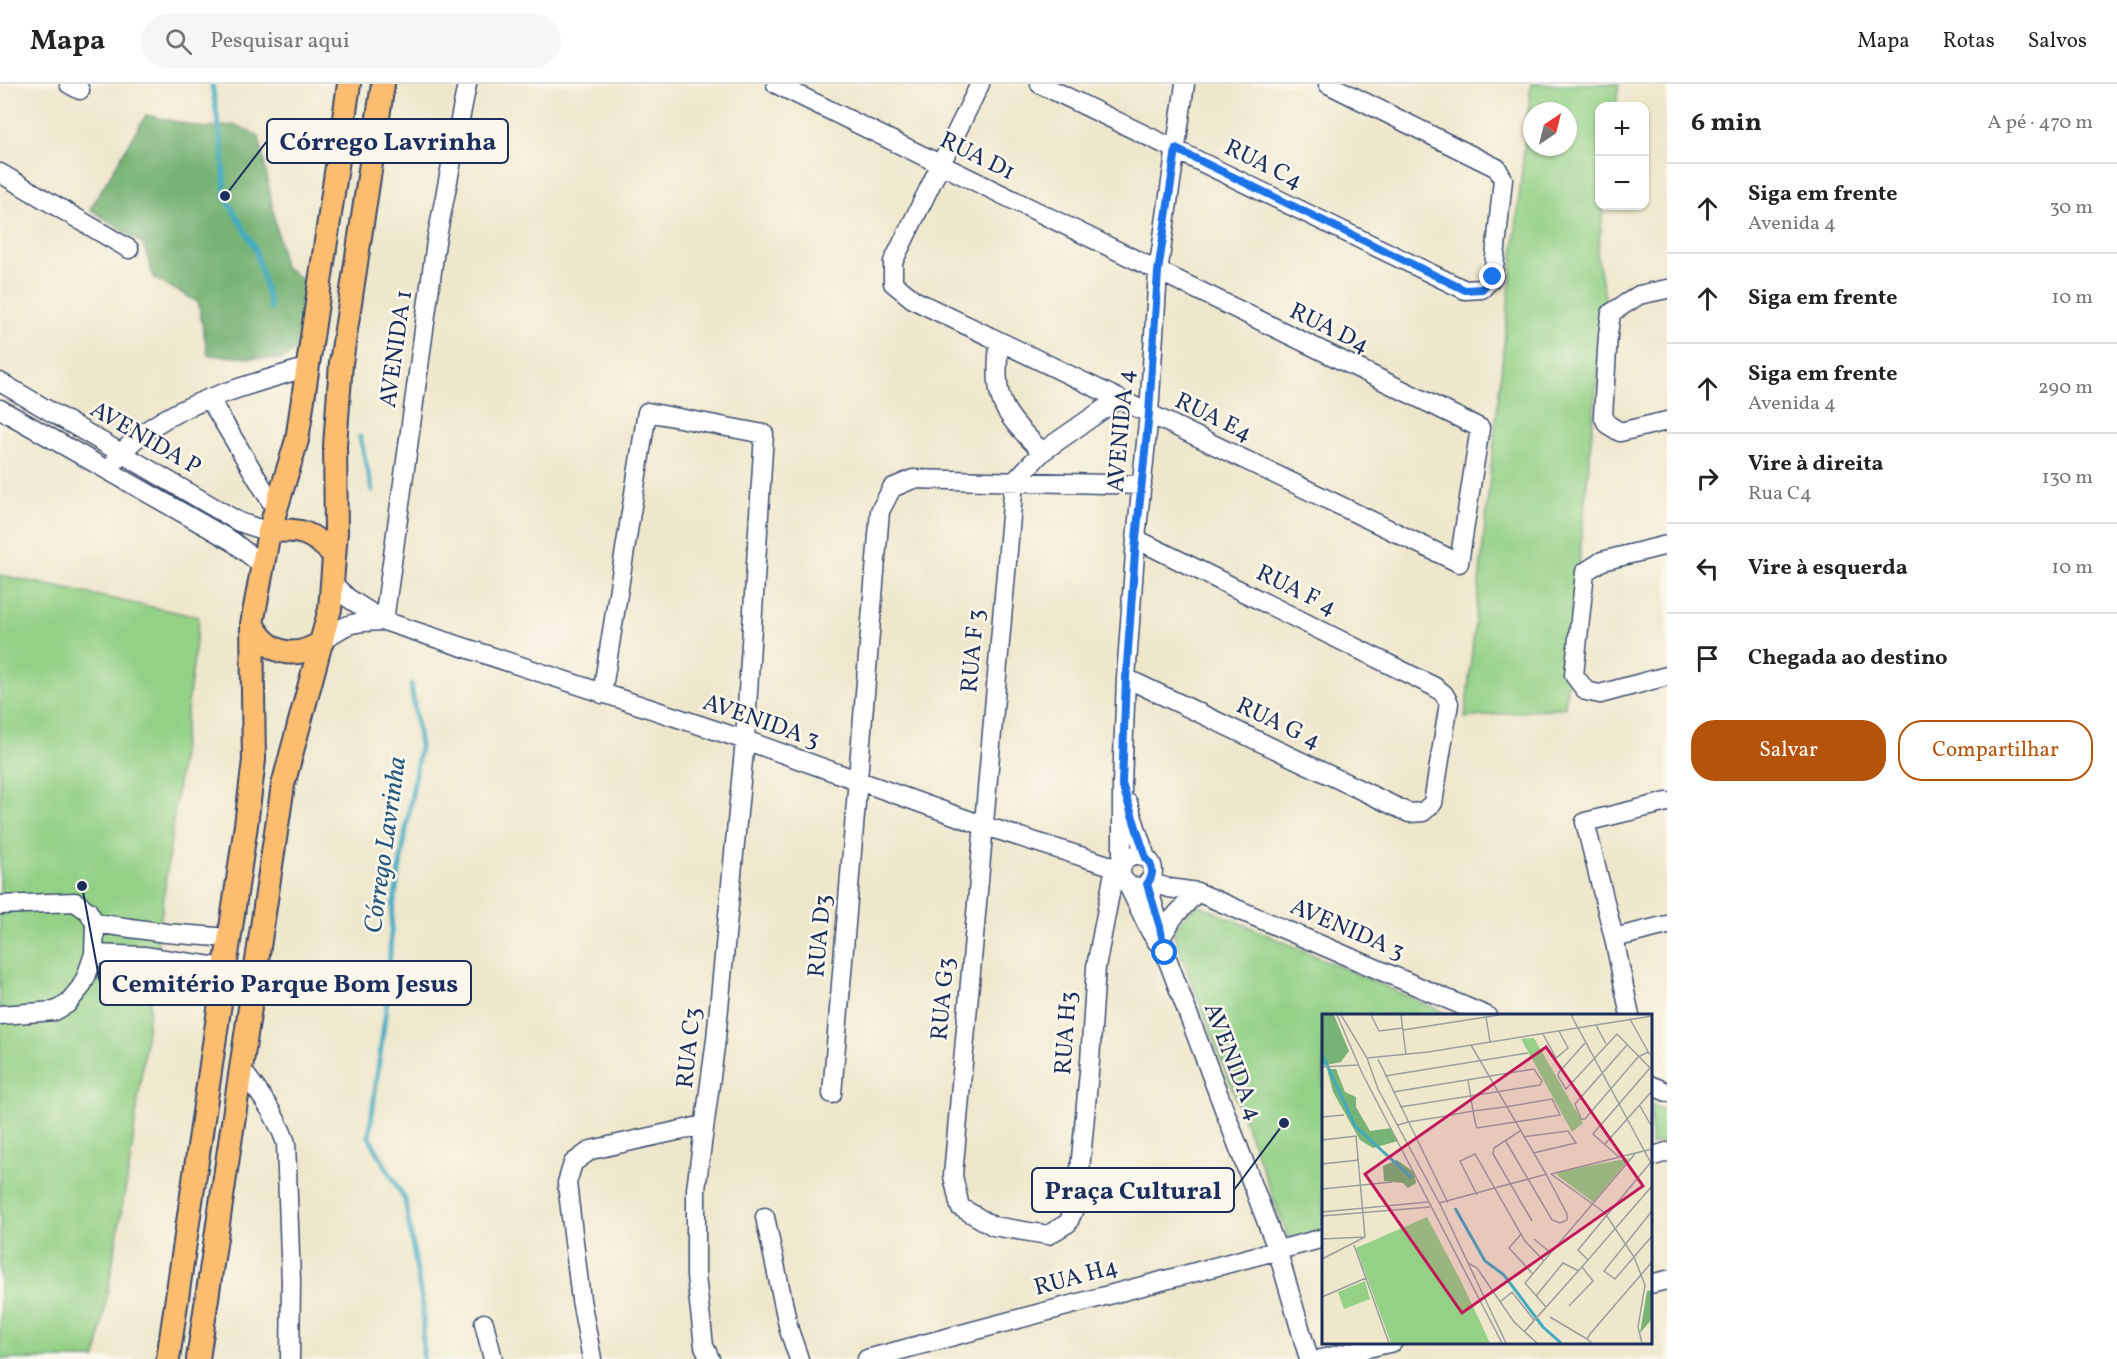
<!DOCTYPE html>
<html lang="pt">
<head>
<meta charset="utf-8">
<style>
	:root { --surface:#fff; --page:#f6f6f6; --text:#222; --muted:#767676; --line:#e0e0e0; --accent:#b45309 }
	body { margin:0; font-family:Vollkorn,serif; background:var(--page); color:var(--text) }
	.controls { position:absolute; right:18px; top:18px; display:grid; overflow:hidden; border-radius:12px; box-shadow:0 2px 4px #0004 }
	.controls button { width:54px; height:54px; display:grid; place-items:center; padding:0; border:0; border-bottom:2px solid var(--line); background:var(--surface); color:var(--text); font:30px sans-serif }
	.compass { position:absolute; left:1523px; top:18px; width:54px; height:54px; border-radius:50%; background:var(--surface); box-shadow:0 2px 4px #0004; rotate:35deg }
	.stop { position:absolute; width:18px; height:18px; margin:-14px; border:4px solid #1a73e8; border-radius:50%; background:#fff }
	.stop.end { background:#1a73e8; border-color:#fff; box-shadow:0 2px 6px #0008 }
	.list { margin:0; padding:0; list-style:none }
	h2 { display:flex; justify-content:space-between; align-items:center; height:78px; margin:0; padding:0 24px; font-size:26px }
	h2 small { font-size:20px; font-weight:400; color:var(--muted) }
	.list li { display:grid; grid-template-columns:39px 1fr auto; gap:18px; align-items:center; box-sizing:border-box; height:90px; padding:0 24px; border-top:2px solid var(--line) }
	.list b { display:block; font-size:22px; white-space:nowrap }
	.list p { margin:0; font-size:20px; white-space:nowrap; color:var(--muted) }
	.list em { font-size:20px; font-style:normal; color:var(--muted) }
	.actions { display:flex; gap:12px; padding:18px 24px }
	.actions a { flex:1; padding:14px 0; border:2px solid var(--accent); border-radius:24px; text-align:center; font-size:21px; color:var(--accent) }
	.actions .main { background:var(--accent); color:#fff }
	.icon { flex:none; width:33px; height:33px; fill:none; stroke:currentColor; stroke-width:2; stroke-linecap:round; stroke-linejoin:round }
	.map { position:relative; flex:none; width:1667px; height:1275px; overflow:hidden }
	header { display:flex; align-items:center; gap:36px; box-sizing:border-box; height:84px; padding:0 30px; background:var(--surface); border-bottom:2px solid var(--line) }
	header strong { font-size:28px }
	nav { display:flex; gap:33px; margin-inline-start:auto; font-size:21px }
	.search { width:420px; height:54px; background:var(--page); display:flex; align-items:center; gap:15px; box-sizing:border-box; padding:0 21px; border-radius:33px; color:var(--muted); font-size:22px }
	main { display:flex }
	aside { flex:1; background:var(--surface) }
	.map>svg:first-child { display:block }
	.green { fill:#94d187; stroke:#588072; stroke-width:1.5; fill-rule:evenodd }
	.forest { fill:#77b374; stroke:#497169; stroke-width:1.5 }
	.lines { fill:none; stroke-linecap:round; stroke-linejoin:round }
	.stream { stroke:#41aac0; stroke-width:5 }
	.minor-casing { stroke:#3b4b6e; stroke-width:21 }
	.major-casing { stroke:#3b4b6e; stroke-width:26 }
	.minor { stroke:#fff; stroke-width:18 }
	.major { stroke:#fcbd6f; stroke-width:22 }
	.route { stroke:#1a73e8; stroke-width:8 }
	.labels { text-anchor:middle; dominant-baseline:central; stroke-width:5; stroke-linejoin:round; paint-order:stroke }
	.street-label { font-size:24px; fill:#1b2f5e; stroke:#fbf7ec }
	.water-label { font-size:26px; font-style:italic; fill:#285a80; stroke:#fbf7ec }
	.inset-river { fill:none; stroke:#41aac0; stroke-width:3 }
	.inset-road { fill:none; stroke:#9a9da0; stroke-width:1.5 }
	.view { fill:#c2185b; fill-opacity:0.15; stroke:#c2185b; stroke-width:3 }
	.inset-edge { fill:none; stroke:#1b2f5e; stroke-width:3 }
	.leader { fill:none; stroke:#1b2f5e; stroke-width:2 }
	.callout-dot { fill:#1b2f5e; stroke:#fbf7ec; stroke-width:2 }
	.callout { fill:#fbf7ec; stroke:#1b2f5e; stroke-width:2 }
	.callout-label { font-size:26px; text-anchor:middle; font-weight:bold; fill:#1b2f5e }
</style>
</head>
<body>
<header>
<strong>Mapa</strong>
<div class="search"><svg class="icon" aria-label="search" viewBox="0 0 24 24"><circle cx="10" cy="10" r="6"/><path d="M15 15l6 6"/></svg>Pesquisar aqui</div>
<nav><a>Mapa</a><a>Rotas</a><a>Salvos</a></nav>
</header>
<main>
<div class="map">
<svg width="1667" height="1275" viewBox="0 0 1667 1275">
	<rect width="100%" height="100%" fill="#fbf7ec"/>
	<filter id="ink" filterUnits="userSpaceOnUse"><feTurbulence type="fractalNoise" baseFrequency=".0167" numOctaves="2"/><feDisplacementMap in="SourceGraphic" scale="12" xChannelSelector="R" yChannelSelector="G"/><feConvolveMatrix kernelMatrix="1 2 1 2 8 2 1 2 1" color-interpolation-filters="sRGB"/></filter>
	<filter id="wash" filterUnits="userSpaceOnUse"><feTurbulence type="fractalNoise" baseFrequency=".008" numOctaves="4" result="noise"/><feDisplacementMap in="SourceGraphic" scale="24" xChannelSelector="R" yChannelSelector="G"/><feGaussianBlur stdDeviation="1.35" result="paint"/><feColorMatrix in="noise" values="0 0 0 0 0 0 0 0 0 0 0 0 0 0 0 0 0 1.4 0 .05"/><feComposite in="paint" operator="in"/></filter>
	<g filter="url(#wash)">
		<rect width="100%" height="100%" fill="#efe7cc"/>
		<path class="green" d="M1531 0H1619L1616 22H1600V122H1604L1597 171 1605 213 1565 623 1465 634ZM1532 27H1568V63H1532Z
			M0 491 199 533 131 1072 96 1275H0Z
			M1197 820 1450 931 1324 932 1323 1146 1289 1155 1174 851 1176 843Z
			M1651 1020 1667 1028V1056L1651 1061Z"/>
		<path class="forest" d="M146 31 204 44 236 41 259 52 284 183 309 200 301 262 281 276 208 271 198 218 154 194 143 160 90 125Z"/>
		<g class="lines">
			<path class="stream" d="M212 0 223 70 225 112 255 164 271 225
				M360 353 372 406
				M411 600 420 662 392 830 388 910 369 1053 405 1116 423 1224V1275"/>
		</g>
	</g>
	<g filter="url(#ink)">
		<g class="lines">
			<g class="minor-casing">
				<path id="minor" d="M69 0 80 6
					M776 0C1010 115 1244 230 1480 344L1459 479 914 216 893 199V178L980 0
					M1040 0 1465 206 1482 205 1493 193 1503 95 1497 84 1328 0
					M0 89 129 165
					M1667 205 1639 211 1611 229 1608 251 1603 331 1607 340 1620 348 1667 337
					M999 258C994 319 1000 325 1042 368
					M0 298 239 438 269 448
					M209 314 276 426
					M0 325 232 457 262 481
					M114 379C152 323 247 302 308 283
					M1667 461 1602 477 1585 488 1574 591 1586 607 1600 610 1667 592
					M332 499 348 514 384 537 745 656 982 741 1121 785
					M384 537 436 158 467 0
					M322 558C347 538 352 538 384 537
					M1126 594 1409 729 1423 728 1433 719 1449 619 1444 610 1435 603 1136 455
					M602 610 647 328 764 350 745 656 716 955 696 1105V1192L704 1262 710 1275
					M1128 719 1146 774
					M1121 787a16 16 0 1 1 32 0a16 16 0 1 1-32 0Z
					M1122 781V700L1126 594 1136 455 1149 329 1158 188 1185 0
					M1115 783 1096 883 1090 977 1077 1118 1068 1139 1048 1151 993 1142 960 1123 953 1092 1014 398 1042 368 1118 315
					M1148 798 1169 804 1197 808 1487 932
					M1147 800 1160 843 1165 869 1277 1165 1309 1275
					M1128 801 1150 847 1157 858
					M0 821 75 818 88 827 95 839 94 870 86 893 81 903 67 920 55 927 0 931
					M95 839 166 849 230 854
					M1162 852 1173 834 1197 808
					M1614 854 1667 841
					M94 870 144 872 225 884
					M1630 932 1614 854 1585 738 1667 718
					M241 985C259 1008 276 1030 286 1059L291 1198 290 1275
					M1650 1001 1667 1008
					M832 1010 880 427 892 404 913 395 1142 401
					M1650 1073 1667 1068
					M765 1133 789 1246 799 1275
					M1650 1200 1667 1196
					M484 1239 493 1275
					M592 1275 581 1216 567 1099 573 1079 591 1066 704 1041
					M867 1275 1324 1154
					M1321 1275 1393 1258"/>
			</g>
			<g class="major-casing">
				<path id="major" d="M269 448C299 443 313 449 334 471
					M252 540C269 570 293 577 322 558
					M168 1275 246 741 254 676 252 540 269 448 297 356 349 0
					M198 1275 283 701 330 525 336 448 335 362 341 279 383 0"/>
			</g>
			<use href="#minor" class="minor"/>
			<use href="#major" class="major"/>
		</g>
	</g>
	<g class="lines" filter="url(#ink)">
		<path class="route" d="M1165 869 1160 843 1147 800C1154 791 1154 783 1146 774L1122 700 1126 594 1136 455 1149 329 1158 188 1176 65 1465 206 1482 205 1493 193"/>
	</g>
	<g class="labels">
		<g class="street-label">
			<text transform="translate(977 73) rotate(26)">RUA D1</text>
			<text transform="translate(1263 81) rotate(26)">RUA C4</text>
			<text transform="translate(1329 245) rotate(26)">RUA D4</text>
			<text transform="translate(397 265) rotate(-82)">AVENIDA 1</text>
			<text transform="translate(1213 334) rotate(26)">RUA E4</text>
			<text transform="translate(1122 347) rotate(-85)">AVENIDA 4</text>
			<text transform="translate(145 355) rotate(30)">AVENIDA P</text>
			<text transform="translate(1296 507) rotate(26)">RUA F 4</text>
			<text transform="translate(974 567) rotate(-85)">RUA F 3</text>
			<text transform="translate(761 638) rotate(19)">AVENIDA 3</text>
			<text transform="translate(1278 640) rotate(25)">RUA G 4</text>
			<text transform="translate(1347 846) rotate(23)">AVENIDA 3</text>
			<text transform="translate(821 852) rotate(-85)">RUA D3</text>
			<text transform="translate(944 915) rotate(-85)">RUA G3</text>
			<text transform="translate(1067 949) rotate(-86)">RUA H3</text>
			<text transform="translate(690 964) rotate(-84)">RUA C3</text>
			<text transform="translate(1232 978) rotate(69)">AVENIDA 4</text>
			<text transform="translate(1076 1194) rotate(-15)">RUA H4</text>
		</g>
		<g class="water-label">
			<text transform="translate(386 761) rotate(-82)">Córrego Lavrinha</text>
		</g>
	</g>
	<g transform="translate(1322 930)">
		<rect width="330" height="330" fill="#efe7cc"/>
		<path d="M212 24 261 109 250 118 199 25ZM308 144 271 188 235 161V158ZM105 203 139 267 168 329H69L34 234ZM43 267 48 285 22 295 16 278Z" fill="#94d187"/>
		<path d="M0 1H12L27 37 19 48 0 52ZM5 55H14L23 78 34 83V93L48 117 69 114 76 127 51 134 38 126 11 78ZM75 146 92 158 94 169 86 174 81 169 62 167 61 152ZM330 276V305L318 319 325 277Z" fill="#77b374"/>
		<path class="inset-river" d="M0 40 33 112 90 164M133 194 163 247 182 261 221 313 239 329"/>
		<path class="inset-road" d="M15 1 40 59 180 329M19 1 45 44 56 75 119 192 184 329M49 1 57 17 81 14M79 1 84 41M249 1 329 149M164 3 168 28M308 5 328 41M274 11 284 30M81 16 177 1M221 20 234 44 246 34 237 17M263 29 237 58 236 62 244 75 295 20 330 56M149 31 224 160M305 31 253 90 259 105H263L316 43 326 38M45 44 106 38 330 2M56 45 126 189M0 53 36 51M63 62 206 39M71 78 212 55 220 67 218 71 78 93M318 92 330 113M0 103 22 101M76 111 86 108 118 103 151 97 183 93 230 85 238 101 155 114 154 112 151 97 146 66M198 117 172 134 171 140 210 207M201 123 246 117 254 129 211 139M0 126 34 122 43 223 0 245M183 126 230 206 238 209 245 206V200L224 160M283 130 330 77M298 144 271 120 328 54M329 148 256 236 266 246 330 172M0 150 37 146M229 160 283 199 312 243 323 271 316 313 320 329M229 160 330 135M0 175 70 168M155 181 138 147 153 140 203 227 222 247M117 189 225 160M330 197 282 257 293 265 330 222M0 198 106 188M0 202 108 193M199 220 187 234 210 259M0 225 43 223M212 225 229 239M32 231 67 329M146 249 155 254 192 308 215 329M214 282 241 249 257 257M0 283 44 264M178 288 190 278 212 306M247 292 271 267 260 253M224 293 203 269 313 140M228 303 265 325M202 318 266 246M270 329 265 325 268 320 330 248"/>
		<path class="view" d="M224 33 321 172 140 299 43 160Z"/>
		<rect width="330" height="330" class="inset-edge"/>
	</g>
	<path class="leader" d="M225 112L267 57M82 802L100 899M1284 1039L1234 1106"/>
	<g class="callout-dot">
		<circle cx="225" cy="112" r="6"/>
		<circle cx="82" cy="802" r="6"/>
		<circle cx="1284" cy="1039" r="6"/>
	</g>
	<g class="callout">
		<rect x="267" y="35" width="241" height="44" rx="6"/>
		<rect x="100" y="877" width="371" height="44" rx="6"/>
		<rect x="1032" y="1084" width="202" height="44" rx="6"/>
	</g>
	<g class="callout-label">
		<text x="388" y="66">Córrego Lavrinha</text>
		<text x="285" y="908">Cemitério Parque Bom Jesus</text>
		<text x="1133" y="1115">Praça Cultural</text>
	</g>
</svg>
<div class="controls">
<button>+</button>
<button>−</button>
</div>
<svg class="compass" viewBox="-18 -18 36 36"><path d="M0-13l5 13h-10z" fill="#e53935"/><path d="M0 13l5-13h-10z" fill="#767676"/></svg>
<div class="stop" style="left:1165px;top:869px"></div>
<div class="stop end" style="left:1493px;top:193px"></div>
</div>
<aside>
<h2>6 min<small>A pé · 470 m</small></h2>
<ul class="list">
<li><svg class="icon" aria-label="ahead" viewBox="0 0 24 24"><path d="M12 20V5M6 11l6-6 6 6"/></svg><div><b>Siga em frente</b><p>Avenida 4</p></div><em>30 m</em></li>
<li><svg class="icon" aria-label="ahead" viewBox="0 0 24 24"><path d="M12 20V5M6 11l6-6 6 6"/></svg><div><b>Siga em frente</b></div><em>10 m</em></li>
<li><svg class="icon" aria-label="ahead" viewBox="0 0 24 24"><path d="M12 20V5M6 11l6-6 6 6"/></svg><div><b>Siga em frente</b><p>Avenida 4</p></div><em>290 m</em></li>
<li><svg class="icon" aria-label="right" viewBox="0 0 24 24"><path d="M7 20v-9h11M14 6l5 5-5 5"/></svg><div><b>Vire à direita</b><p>Rua C4</p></div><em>130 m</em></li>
<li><svg class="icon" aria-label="left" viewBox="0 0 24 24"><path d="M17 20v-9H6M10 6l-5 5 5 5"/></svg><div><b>Vire à esquerda</b></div><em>10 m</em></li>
<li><svg class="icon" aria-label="arrive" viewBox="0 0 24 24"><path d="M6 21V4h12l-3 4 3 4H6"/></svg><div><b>Chegada ao destino</b></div></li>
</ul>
<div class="actions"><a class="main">Salvar</a><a>Compartilhar</a></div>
</aside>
</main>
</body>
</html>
